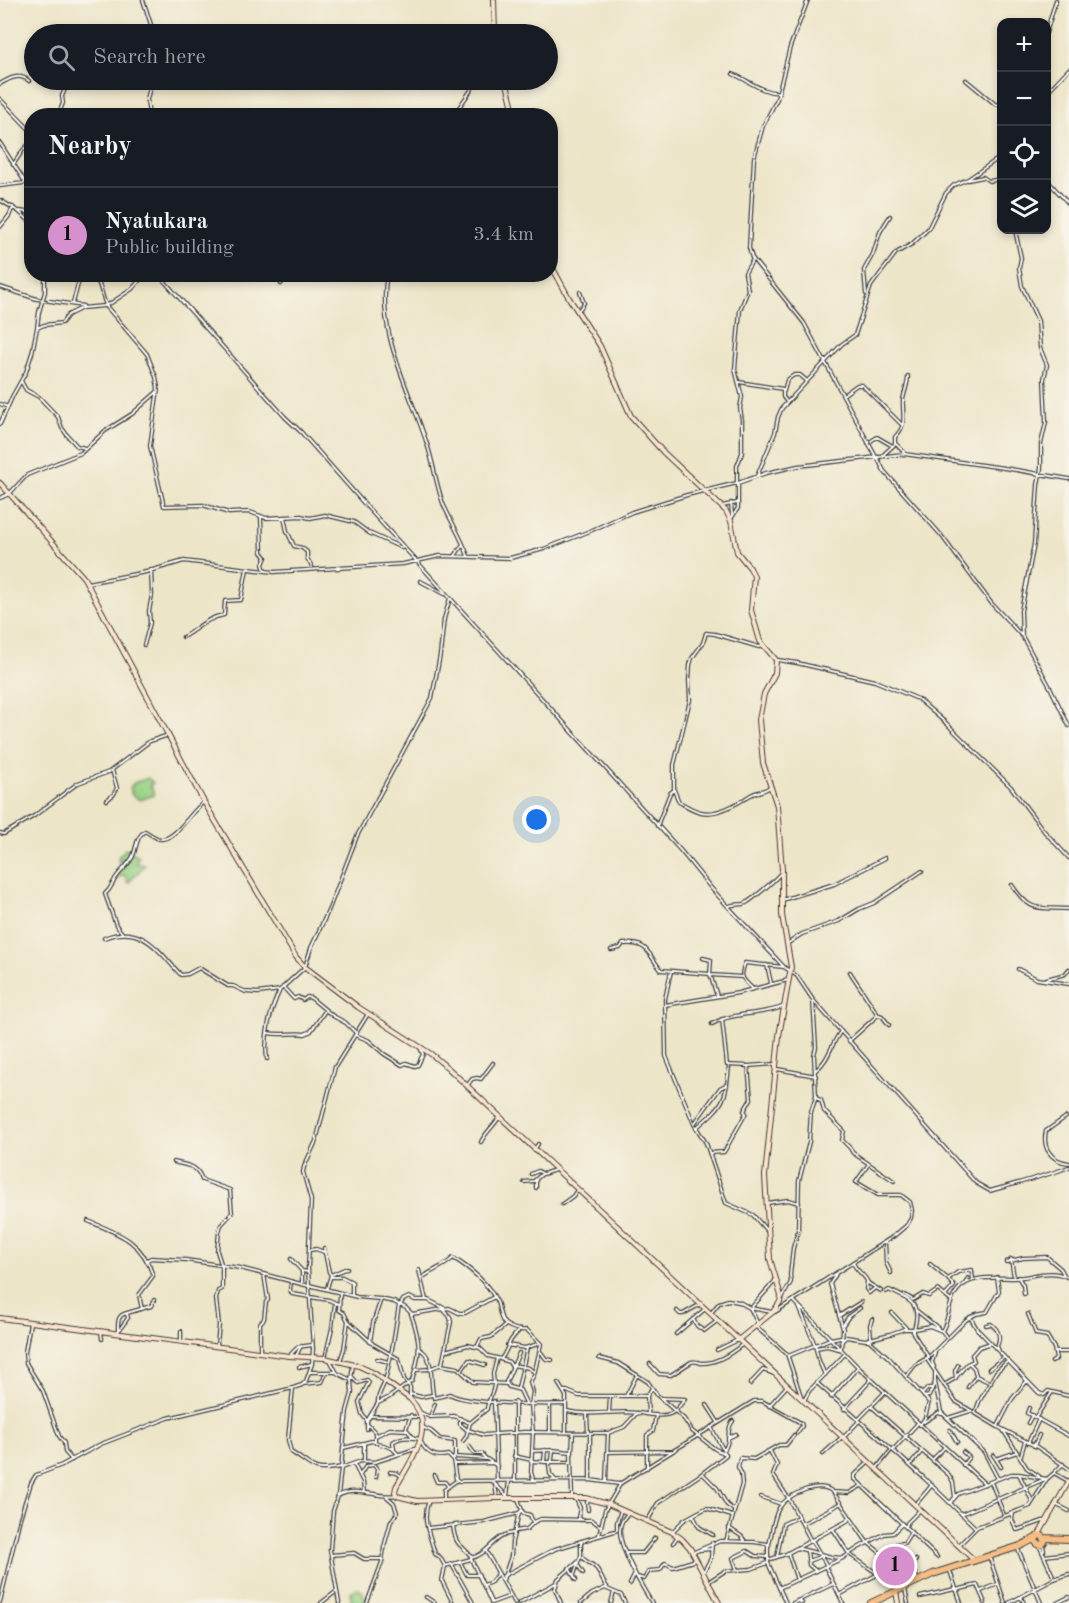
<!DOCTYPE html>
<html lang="en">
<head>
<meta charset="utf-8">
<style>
	:root { --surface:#171b24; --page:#20242c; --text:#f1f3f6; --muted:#9ea1a6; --line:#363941; --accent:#d690ce }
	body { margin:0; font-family:"Old Standard TT",serif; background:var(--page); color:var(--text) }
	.controls { position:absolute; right:18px; top:18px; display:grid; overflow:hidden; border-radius:12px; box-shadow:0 3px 9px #0003 }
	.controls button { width:54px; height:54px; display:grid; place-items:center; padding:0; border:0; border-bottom:2px solid var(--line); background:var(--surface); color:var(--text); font:30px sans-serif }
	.you { position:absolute; left:537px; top:820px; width:21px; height:21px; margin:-15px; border:4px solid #fff; border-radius:50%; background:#1a73e8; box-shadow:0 0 0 9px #1a73e833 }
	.badge { display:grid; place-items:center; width:39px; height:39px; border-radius:50%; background:var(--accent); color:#111; font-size:20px; font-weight:700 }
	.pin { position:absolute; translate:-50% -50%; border:3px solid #fff; box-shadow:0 2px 6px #0006 }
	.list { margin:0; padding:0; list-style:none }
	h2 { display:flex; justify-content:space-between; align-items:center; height:78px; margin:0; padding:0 24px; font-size:26px }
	h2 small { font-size:20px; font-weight:400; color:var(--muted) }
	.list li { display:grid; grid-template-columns:39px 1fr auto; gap:18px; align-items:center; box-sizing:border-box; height:96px; padding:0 24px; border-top:2px solid var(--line) }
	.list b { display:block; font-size:22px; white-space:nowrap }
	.list p { margin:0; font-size:20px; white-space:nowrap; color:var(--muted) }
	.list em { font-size:20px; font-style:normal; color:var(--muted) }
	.icon { flex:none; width:33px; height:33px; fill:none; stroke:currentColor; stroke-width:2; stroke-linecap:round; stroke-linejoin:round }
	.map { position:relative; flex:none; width:1069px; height:1603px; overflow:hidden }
	.search { position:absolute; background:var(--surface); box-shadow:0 3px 9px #0003; left:24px; top:24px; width:534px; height:66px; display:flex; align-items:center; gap:15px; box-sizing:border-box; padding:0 21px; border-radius:33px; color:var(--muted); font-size:22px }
	.panel { position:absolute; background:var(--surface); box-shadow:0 3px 9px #0003; left:24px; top:108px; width:534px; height:174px; border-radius:24px }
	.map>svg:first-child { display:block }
	.green { fill:#97d185; stroke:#5a7650; stroke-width:1.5 }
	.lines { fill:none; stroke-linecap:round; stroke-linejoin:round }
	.street-casing { stroke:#3b3a36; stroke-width:4.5 }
	.secondary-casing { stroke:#3b3a36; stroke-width:6 }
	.highway-casing { stroke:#3b3a36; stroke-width:8 }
	.street { stroke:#fff; stroke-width:2 }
	.secondary { stroke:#fbe5cf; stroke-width:4 }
	.highway { stroke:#f6be86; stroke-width:6 }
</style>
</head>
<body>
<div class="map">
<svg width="1069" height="1603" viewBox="0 0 1069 1603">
	<rect width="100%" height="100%" fill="#f7f3e8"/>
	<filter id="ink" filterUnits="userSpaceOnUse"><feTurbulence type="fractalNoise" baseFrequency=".0167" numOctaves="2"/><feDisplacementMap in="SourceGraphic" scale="12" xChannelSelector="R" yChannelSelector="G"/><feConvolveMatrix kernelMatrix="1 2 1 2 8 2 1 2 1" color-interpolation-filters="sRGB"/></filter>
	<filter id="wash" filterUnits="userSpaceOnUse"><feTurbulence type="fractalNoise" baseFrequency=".008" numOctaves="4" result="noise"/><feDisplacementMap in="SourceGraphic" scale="24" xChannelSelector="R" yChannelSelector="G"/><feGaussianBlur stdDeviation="1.35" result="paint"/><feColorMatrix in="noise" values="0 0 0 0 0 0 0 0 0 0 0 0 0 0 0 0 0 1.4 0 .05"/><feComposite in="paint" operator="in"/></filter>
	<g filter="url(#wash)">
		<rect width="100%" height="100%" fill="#ede5c8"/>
		<path class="green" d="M148 778 153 783 150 784 154 795 140 800 132 795 130 788 134 783Z
			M126 849 139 856 135 863 145 865 128 883 127 878 123 875 119 877 118 876 126 862 124 860 122 862H118L120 859 118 857Z
			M358 1589 363 1592 365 1603H352L350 1592Z"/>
	</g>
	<g filter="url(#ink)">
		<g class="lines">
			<g class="street-casing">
				<path id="street" d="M143 0 154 34
					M808 0 790 47 777 99 763 126 754 158 749 248 752 258 804 323 876 457
					M1046 33 1056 0
					M733 74C748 80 764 94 779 92
					M966 80 995 104 1002 105
					M0 84C10 78 19 73 29 81
					M1046 93 1069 69
					M0 99 32 132
					M58 116 63 103 62 96 69 80
					M149 116 147 99 152 80
					M453 116 478 80
					M0 143 25 182
					M13 165 23 150 32 141
					M1046 179 1069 204
					M968 180 983 177 989 181 1002 179
					M0 186 32 182
					M0 200 18 211 32 223
					M20 211 32 213
					M0 227 9 216 13 207
					M1015 230 1021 258 1019 268 1022 286 1038 321 1040 348 1047 365 1044 379 1046 422 1041 444V468L1038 485 1034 544 1021 611 1022 636
					M92 274 99 284 106 306 147 354 156 377 158 388 150 446 164 506 203 505 229 513 250 512 266 518 301 516 310 518 325 515 354 522 369 533 402 548
					M158 274 285 417 301 432 368 508 681 851 711 888 784 967 797 976 813 1000 976 1183 990 1191C1017 1183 1043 1177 1069 1167
					M387 274C376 333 410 390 427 444 434 464 436 486 444 506 452 523 462 539 468 556
					M281 284 284 279 290 274
					M0 287 37 299 83 306
					M866 294 864 270 873 254 880 232 890 216
					M73 303 78 284 83 274
					M579 310 584 303 580 292
					M37 328 39 312 45 292V274
					M21 381 26 390 39 397 58 417 62 428 67 435 77 446 85 448
					M739 382 783 389V397L787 402
					M784 391 787 380 794 375H800L807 381
					M843 395 857 385H862L901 424
					M0 404 8 407
					M0 424 13 395 26 372 32 353 37 328 44 325 62 323 68 315 82 308 104 306 111 303 132 289 145 274
					M868 443 877 437 891 445
					M895 443 906 454
					M882 456 895 444V437C908 424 902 415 903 400 904 392 908 385 908 376
					M877 457 884 471 941 535 992 604 1022 636 1050 687 1069 726
					M757 476 775 433 778 417 782 408 842 344 855 335 871 286 896 253 912 244 928 229 946 193 954 185 968 179 1002 156
					M737 482V466L742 453V420L740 408 742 397 735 369 740 310 748 290 745 273 753 259
					M0 498 9 494 27 475 81 453 105 431 132 414 157 392
					M731 503 732 515
					M722 506 737 503
					M261 516 262 552 266 557 263 564 265 571
					M284 517 287 531 294 546 302 548 307 552V558L312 567
					M731 519 738 508V483L766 473 798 466 904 454 1004 468 1069 479
					M455 556 463 544
					M420 581 445 594
					M87 583 146 572 184 561 274 572 403 564 440 556 510 558 544 549 590 531 632 512 687 495 737 483
					M183 637C197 629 208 617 224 615L225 601 241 600 247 569
					M144 645 150 623 149 611 152 595 151 570
					M778 660 797 663 875 681 918 699 946 723 1011 787 1044 831 1069 858
					M674 790 679 802C685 805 694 811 701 812 717 816 737 804 749 796 756 791 765 792 771 786
					M107 800 114 794 117 788 112 770
					M657 826 670 793 674 790V765L690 700 689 680 690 665 692 658 703 643 706 633 715 634 759 647 763 646
					M0 833 4 834 34 816 78 783 109 772 150 741 169 735
					M1012 885C1031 914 1038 907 1069 909
					M782 900 834 884 885 858
					M729 906C734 904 739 905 744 904 750 902 779 877 782 871
					M122 933 116 925 105 894C113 887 112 882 118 875 123 869 130 863 133 856 137 846 136 837 145 831 149 833 157 840 162 839 177 838 192 810 204 802
					M104 938C143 923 158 951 181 975L188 974 199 968 228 986H233L246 992 258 993 280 990 305 967 311 948 329 909 357 836 432 698 440 655 444 619 450 598
					M787 944 802 934 839 921 859 909 874 903 922 871
					M611 950 620 948 623 944C649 942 647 953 661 970L710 974 717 996
					M703 958 711 960 710 975 742 977
					M767 965 771 983
					M1018 969 1037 979 1069 984
					M671 971 665 999 666 1056 694 1124 706 1143 726 1203 753 1215 767 1231
					M1043 980 1065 974 1069 969
					M283 987 294 999 298 997 303 1000 307 997 311 998 333 1016 346 1023 355 1032
					M753 989C743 980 739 977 745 963L784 967
					M665 1005 738 993 788 980
					M879 1015 882 1016 889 1025
					M722 1019 727 1065 748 1066 775 1064
					M712 1024C734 1011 762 1016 785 1006
					M268 1033C281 1036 294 1032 305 1034L311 1031 325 1011
					M355 1035 368 1040 384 1054 402 1065 406 1063 415 1066 418 1065 423 1054 421 1050
					M849 1041 878 1015 850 972
					M267 1059C264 1036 270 1010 280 990
					M777 1069 816 1076
					M816 1070C829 1060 831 1044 841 1031
					M467 1086 472 1079 477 1078 481 1079 493 1063
					M815 1098 821 1100 824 1111 844 1131 842 1140 850 1148 853 1153 894 1181
					M1066 1117 1046 1131C1042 1148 1051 1161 1069 1163
					M694 1124 720 1088 726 1085
					M696 1128C724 1104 726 1102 729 1065
					M481 1142C486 1132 492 1128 498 1119H500
					M534 1150 538 1144
					M710 1153 724 1152 746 1113 744 1111 751 1099 748 1066
					M174 1162C187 1166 197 1164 202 1180L230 1190 232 1213 221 1225 219 1232 217 1251 222 1267V1289L218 1291 216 1299 219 1325 217 1345
					M531 1174 538 1171 543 1174 555 1170
					M536 1180V1188
					M524 1182 534 1181 542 1174
					M767 1203 788 1200 799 1203
					M562 1204 573 1196 577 1190
					M88 1221C118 1233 143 1241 153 1276L139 1295 142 1309
					M885 1242 886 1263 891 1273
					M324 1248 329 1272 331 1275 327 1288
					M310 1250 316 1249 324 1252
					M291 1259 302 1271 308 1272
					M1011 1259 1014 1277
					M147 1260 151 1258 186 1260 240 1268 309 1286
					M853 1262C855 1271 865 1274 868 1283L881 1291
					M1006 1262 1023 1258 1047 1257 1061 1269 1064 1275
					M930 1264 948 1279
					M419 1270 426 1300
					M302 1271V1283
					M836 1274 830 1284 843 1329 841 1349
					M331 1275 347 1268
					M331 1277H342L352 1282V1295
					M1018 1277 1023 1285 1024 1294
					M422 1278C432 1270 444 1267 453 1258 470 1268 489 1284 497 1302 500 1309 499 1319 505 1324 511 1328 520 1331 527 1330L541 1344 534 1375 530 1382 533 1392 531 1404 533 1432 531 1472 533 1479
					M291 1282 290 1290 292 1294 329 1300 338 1304
					M867 1282 866 1289 869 1293 875 1288
					M965 1284 968 1278
					M309 1285 357 1297 380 1299 394 1302 406 1308 412 1314 449 1308 459 1313H465L494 1297
					M886 1292 889 1290C910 1300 922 1303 914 1329
					M340 1294 339 1310 344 1313 348 1321 373 1344 399 1359 404 1379 410 1387V1399
					M905 1295 913 1300 923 1294 929 1296 938 1290 951 1301
					M945 1296 954 1286 948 1279 958 1272 972 1270 973 1280
					M782 1298 791 1282 790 1275 793 1248 798 1231 799 1181 809 1142 811 1112 816 1097 814 1055 816 1047 813 1000
					M794 1301 858 1367 985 1484
					M400 1306 403 1300 409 1297 415 1300H428L444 1308
					M799 1307 815 1345 819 1361 825 1375
					M750 1308 758 1324
					M751 1308 775 1281
					M677 1311 680 1314H683L701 1304
					M917 1311 938 1328
					M775 1312 894 1236 907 1225 911 1218 912 1210 910 1202 901 1195H878L856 1182 868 1165
					M711 1313 719 1303 728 1300 739 1302 750 1308 772 1312
					M892 1313 906 1328
					M1028 1314 1036 1334 1047 1336 1054 1348 1056 1359 1052 1362
					M839 1316 861 1302
					M970 1317 977 1329 1039 1393 1044 1395 1048 1391 1069 1396
					M693 1319 697 1326 704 1331 717 1321
					M30 1323 25 1352 26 1363 43 1391 59 1436 64 1443 65 1452 72 1460
					M843 1325 849 1316 860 1308
					M986 1325 991 1324C999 1330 1001 1338 997 1346L999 1351
					M755 1326 787 1354 802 1399
					M913 1329V1333L929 1358
					M101 1331 102 1339
					M118 1331C118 1322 117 1315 127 1313
					M181 1331V1340
					M942 1331C951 1316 947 1297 963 1285 977 1275 997 1278 1014 1278 1033 1277 1051 1268 1069 1278
					M117 1333 128 1318 127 1313 151 1306 154 1300
					M676 1334 705 1309
					M871 1337 870 1325 872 1319
					M868 1339 889 1358 929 1402 925 1418 920 1425
					M370 1342 373 1323 381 1299
					M841 1342 846 1337 866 1340 890 1334 904 1329H914L930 1326 942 1331 947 1338
					M507 1345 525 1348 538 1344
					M477 1347 481 1339 491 1337 506 1325
					M816 1348 827 1346 839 1349
					M419 1349C436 1356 429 1384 434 1398L450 1394C464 1404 545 1405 566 1404
					M717 1350 738 1340
					M260 1351V1323L264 1319 266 1302 268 1300 264 1274
					M445 1351 468 1345 480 1348 488 1356 501 1359C509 1349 506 1342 520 1330
					M540 1351 546 1359 552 1360
					M1055 1352H1069
					M519 1353 506 1382 509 1387 520 1390 526 1403
					M289 1356 298 1347 312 1345
					M296 1356 301 1346
					M788 1356 830 1339 841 1337
					M325 1358 332 1328 335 1303
					M599 1358 618 1363 648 1382 657 1395 684 1419 692 1431 715 1449 726 1454
					M926 1358 955 1401 998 1427 1037 1447 1069 1469
					M377 1359 389 1362
					M500 1359 509 1362 512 1367
					M330 1360 337 1373 351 1380
					M340 1361 344 1349 348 1321
					M969 1363 974 1368 976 1375
					M650 1364 659 1374 671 1375 691 1362C694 1361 698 1362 701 1363 715 1364 732 1353 743 1344
					M441 1365 458 1368 473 1382 507 1384
					M513 1365 529 1368 534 1372
					M299 1367 312 1364
					M934 1367 932 1362 935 1353
					M989 1369 1003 1358
					M416 1370 429 1369 442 1364 451 1322 450 1317 443 1309
					M462 1370 469 1360 485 1365
					M310 1372H336
					M352 1377 358 1383 367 1380 369 1382 359 1402 362 1414 367 1421V1429
					M906 1377 915 1365 929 1357 966 1320 976 1314 987 1312 999 1291 997 1277
					M956 1377 967 1364 974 1361 972 1355 979 1347 991 1343
					M935 1382 941 1412 984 1452 998 1479
					M558 1383 566 1396V1431
					M817 1383 924 1478 976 1528
					M303 1384 322 1382 326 1373
					M494 1384 493 1374 497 1358
					M750 1384 763 1370 775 1374
					M944 1385 956 1378 955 1371 958 1365
					M968 1387 976 1376 991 1383
					M293 1388 288 1440 291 1452C314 1466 312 1473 341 1467
					M518 1388 527 1348
					M563 1391H567L579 1396H647
					M410 1394 421 1397 432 1395
					M922 1394 928 1388H931
					M626 1396 637 1375
					M831 1397 858 1367
					M924 1397 929 1396 935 1382V1373
					M494 1401 497 1481
					M804 1401 809 1391 845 1354
					M378 1403C377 1395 383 1388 385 1381 392 1356 395 1330 399 1305
					M550 1405V1432
					M707 1405 718 1422
					M769 1406 787 1386
					M871 1406 949 1475 953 1482 955 1497
					M1029 1408 1027 1413 1069 1436
					M844 1409 871 1380
					M567 1411C590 1417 614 1410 638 1413 648 1414 663 1418 672 1413 677 1410 681 1404 685 1399L661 1398
					M419 1412 430 1417 454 1416 470 1423
					M587 1413 588 1433
					M609 1413 610 1396
					M648 1413 647 1396 652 1388
					M975 1413 979 1402 996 1372 1008 1361
					M371 1416 419 1417
					M430 1417 435 1404
					M1036 1417 1052 1392
					M460 1418V1424L467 1430
					M948 1418 970 1411
					M858 1420 885 1392
					M367 1421 378 1403 388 1398 412 1381C421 1353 421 1342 411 1314
					M924 1422 938 1413 942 1414
					M1028 1423 1032 1415
					M368 1425 375 1432V1442
					M998 1426 1012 1399 1027 1381
					M422 1427 431 1431 440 1439 455 1441V1456L453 1460
					M406 1429 411 1415
					M468 1430 484 1435 524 1432 608 1433 624 1427 637 1413
					M950 1430 957 1442
					M1003 1430 1027 1468 1039 1476
					M375 1436 390 1429 407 1430 413 1437
					M728 1438 736 1434
					M843 1438 859 1421
					M463 1441 466 1437 470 1423 487 1409C487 1402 493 1394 494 1385
					M421 1442C427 1454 435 1458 448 1455L453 1460 456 1479 459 1481 590 1480 619 1484
					M364 1443V1461
					M1028 1443 1039 1419
					M469 1446 475 1454H482L486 1459
					M1034 1446 1039 1435
					M343 1448 372 1441 392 1448 398 1454
					M394 1449 393 1442C400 1436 412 1437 421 1439
					M553 1450 552 1460 549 1465 550 1474 555 1480
					M724 1450C732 1441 725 1430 733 1421
					M893 1450 918 1423
					M532 1451 553 1450 571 1452 572 1497
					M770 1451 777 1465 773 1475 789 1499 811 1541
					M607 1452 673 1451
					M963 1452 969 1457 963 1465
					M572 1453 573 1433
					M823 1454 842 1437
					M993 1455 996 1459 1017 1452
					M1021 1455 1025 1441
					M514 1456 532 1460
					M455 1457 487 1459 497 1466
					M996 1459 1001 1467
					M932 1460 944 1448
					M531 1461 549 1462
					M544 1462 545 1450
					M550 1462H571
					M869 1462 855 1475V1479L937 1557
					M354 1464 363 1482 364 1492
					M455 1464 494 1463
					M374 1465 377 1469 376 1477
					M910 1465 922 1451
					M341 1468 361 1461 375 1462 415 1449
					M647 1468V1435L653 1431 656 1415
					M877 1468 892 1449
					M390 1472 397 1473 401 1476
					M1054 1473 1063 1464
					M703 1474 717 1488 727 1505 734 1510
					M1019 1474 1032 1501
					M360 1475 366 1466 374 1465
					M434 1475 437 1482H445L448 1486
					M515 1480V1402
					M590 1480V1433
					M606 1481 608 1433
					M493 1482 507 1496
					M991 1482 1004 1515
					M495 1484 497 1498
					M833 1492 849 1493 861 1486
					M338 1496C356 1485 378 1499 396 1495
					M507 1496 509 1481
					M761 1497 781 1504
					M444 1499V1490L456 1481
					M576 1499 580 1508 578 1517 580 1520
					M998 1499 1045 1479
					M429 1500C421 1521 430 1534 435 1554L440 1557 445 1566 471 1559 491 1602
					M950 1503 958 1494 1011 1474H1019L1047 1479
					M916 1504 932 1485
					M1055 1504 1069 1511
					M522 1510 523 1513 530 1515 533 1522
					M588 1510 587 1502 589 1499
					M628 1513C624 1518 620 1523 620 1530 619 1548 642 1587 652 1603
					M1013 1513 1012 1520 1017 1530 1043 1521H1047
					M961 1514 997 1499
					M693 1515 699 1527 713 1535
					M648 1520 658 1503 700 1475 726 1455 711 1427
					M802 1524 841 1503
					M453 1526C456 1550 463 1543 472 1558
					M906 1527 907 1523 919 1511
					M428 1528 484 1522 519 1513
					M729 1528 741 1536 745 1541
					M833 1529 849 1554 878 1574
					M516 1531 527 1529 534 1522 541 1519 592 1520 600 1526
					M672 1532 684 1520 706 1508 732 1516
					M599 1535 605 1510 621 1483 754 1401H762L801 1423 802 1426 797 1433
					M812 1540 827 1566
					M726 1541 742 1484 741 1473 738 1467 740 1458 754 1459 779 1445H786L794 1435
					M673 1543 678 1536
					M896 1544 904 1543 911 1532
					M1043 1544 1044 1551
					M769 1545C772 1533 773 1518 779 1508 788 1494 819 1480 833 1492L867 1542 896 1565 907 1585
					M1039 1545 1054 1578
					M958 1546 977 1527 1030 1506 1047 1479 1054 1473 1068 1481
					M797 1548 832 1557 843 1558
					M1018 1549 1041 1603
					M699 1550 711 1549
					M486 1551 515 1603
					M807 1551 809 1565 816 1571
					M627 1553H643L655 1538
					M692 1553 720 1541 754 1542 768 1544V1563L786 1603
					M788 1553 797 1580
					M331 1555 354 1553 364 1559H383
					M581 1556C585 1562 592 1563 597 1569 601 1575 602 1581 607 1587
					M989 1556 1005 1603
					M1044 1556 1069 1553
					M777 1557 783 1524 798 1517
					M471 1558C488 1555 495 1534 513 1533
					M768 1560 786 1554 847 1521 850 1518
					M916 1560 912 1565 917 1579
					M808 1561 822 1556
					M460 1562 467 1575H479
					M577 1564 583 1573
					M452 1565 473 1603
					M445 1566 442 1581 453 1603
					M569 1568 576 1580
					M826 1568 843 1603
					M736 1570 751 1569 768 1563
					M704 1571 711 1558 712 1543
					M950 1571 961 1603
					M574 1575 578 1563
					M503 1576 555 1549 615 1531 617 1530V1522L621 1510
					M637 1577 644 1579 649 1571 660 1570 665 1563 673 1567 696 1560
					M503 1580 511 1556 512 1542 519 1513 522 1510 518 1499
					M708 1582 725 1571 737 1570 733 1558 747 1551 755 1556 767 1557
					M630 1584 635 1574
					M484 1585 491 1582 497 1574
					M779 1588 843 1558 858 1548 884 1534 893 1533 902 1524
					M905 1589 908 1603
					M956 1590 977 1585 985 1603
					M981 1591 998 1584
					M839 1595 895 1565
					M426 1597 435 1603
					M920 1597 955 1589
					M1021 1597 1024 1603
					M797 1601 802 1603
					M0 1602 20 1518 31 1483 36 1475 62 1465 101 1444 168 1418 293 1388 302 1385 306 1381 312 1364 313 1349 308 1268 311 1200 303 1172 304 1167 316 1141 335 1067 368 1014
					M321 1603 337 1591
					M339 1603 330 1550 333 1511 338 1496 347 1411 352 1393 351 1380 353 1364
					M367 1603 382 1562 384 1547 391 1521 397 1513 394 1503 386 1496
					M491 1603 510 1596
					M519 1603 556 1583
					M561 1603 555 1589 558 1579 578 1562 581 1556V1541
					M581 1603 592 1594 605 1588 621 1595 625 1603
					M611 1603 614 1592
					M793 1603 833 1584
					M1009 1603 1054 1579 1069 1574
					M1057 1603 1069 1597"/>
			</g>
			<g class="secondary-casing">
				<path id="secondary" d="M494 0 495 34
					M506 80 515 116
					M550 263 569 298 600 346 631 416 663 452 726 511 731 521 737 552 750 568 754 576 751 610 760 641 776 660 775 673 764 694 759 720 763 763 777 806 782 870V915L791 967 779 1036 765 1176 770 1259 781 1296 780 1302 773 1312 738 1340
					M0 483 84 578 204 802 296 957 305 967 358 1007 431 1054 448 1068 975 1561
					M0 1318 289 1356 325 1358 359 1366 374 1373 410 1399C438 1427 411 1460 396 1487L395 1492 397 1496 417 1501 496 1498H586L608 1504 672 1532 682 1539 690 1548 719 1603
					M1038 1536 1069 1481
					M896 1591 898 1603"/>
			</g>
			<g class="highway-casing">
				<path id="highway" d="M1035.5 1540a4.5 4.5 0 1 1 9 0a4.5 4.5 0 1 1-9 0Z
					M1044 1538 1069 1539
					M871 1603 933 1574 1020 1546 1036 1538"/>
			</g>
			<use href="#street" class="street"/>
			<use href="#secondary" class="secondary"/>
			<use href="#highway" class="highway"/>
		</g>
	</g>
</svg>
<div class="controls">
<button>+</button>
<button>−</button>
<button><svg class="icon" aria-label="locate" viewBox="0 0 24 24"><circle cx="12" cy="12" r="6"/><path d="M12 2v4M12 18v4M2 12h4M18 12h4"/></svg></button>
<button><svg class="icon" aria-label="layers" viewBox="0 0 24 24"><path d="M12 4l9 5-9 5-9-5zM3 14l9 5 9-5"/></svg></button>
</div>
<div class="you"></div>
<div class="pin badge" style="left:895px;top:1566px">1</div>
<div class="search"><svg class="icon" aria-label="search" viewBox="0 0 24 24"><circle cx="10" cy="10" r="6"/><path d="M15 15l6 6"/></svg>Search here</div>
<section class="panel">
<h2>Nearby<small></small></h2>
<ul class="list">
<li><span class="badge">1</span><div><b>Nyatukara</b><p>Public building</p></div><em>3.4 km</em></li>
</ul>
</section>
</div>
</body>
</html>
